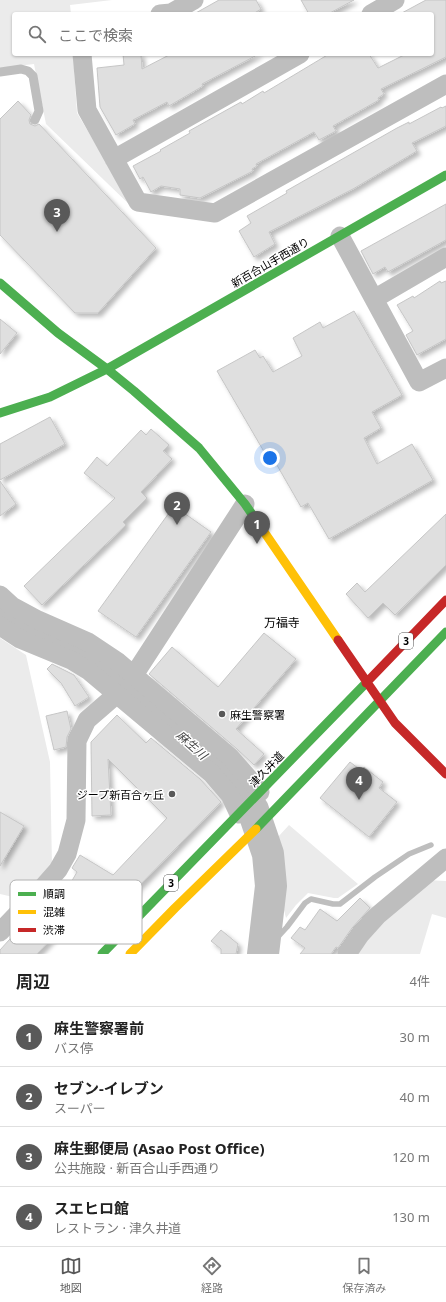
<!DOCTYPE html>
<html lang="ja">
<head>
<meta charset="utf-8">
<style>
	:root { --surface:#fff; --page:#f6f6f6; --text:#222; --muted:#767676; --line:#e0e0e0; --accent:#595959 }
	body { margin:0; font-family:"Noto Sans","Noto Sans JP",sans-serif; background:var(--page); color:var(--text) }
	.you { position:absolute; left:270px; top:458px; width:14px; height:14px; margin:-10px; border:3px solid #fff; border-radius:50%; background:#1a73e8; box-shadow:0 0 0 6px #1a73e833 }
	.badge { display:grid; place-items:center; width:26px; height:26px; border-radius:50%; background:var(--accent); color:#fff; font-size:13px; font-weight:700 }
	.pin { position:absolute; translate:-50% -33px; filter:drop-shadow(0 1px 2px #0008) }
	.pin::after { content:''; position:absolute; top:21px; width:14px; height:12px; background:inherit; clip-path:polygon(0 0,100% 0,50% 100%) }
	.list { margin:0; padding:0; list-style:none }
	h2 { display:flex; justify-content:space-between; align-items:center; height:52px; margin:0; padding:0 16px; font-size:17px }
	h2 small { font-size:13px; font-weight:400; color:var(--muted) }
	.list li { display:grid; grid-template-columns:26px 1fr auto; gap:12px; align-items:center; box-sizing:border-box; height:60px; padding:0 16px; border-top:1px solid var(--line) }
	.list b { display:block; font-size:15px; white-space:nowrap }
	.list p { margin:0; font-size:13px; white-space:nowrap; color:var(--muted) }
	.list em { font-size:13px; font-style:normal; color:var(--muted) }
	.icon { flex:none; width:22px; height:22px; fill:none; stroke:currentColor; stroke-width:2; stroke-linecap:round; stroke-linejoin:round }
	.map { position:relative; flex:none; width:446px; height:954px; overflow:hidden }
	.search { position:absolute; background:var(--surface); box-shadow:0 1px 3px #0004; left:12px; right:12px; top:12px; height:44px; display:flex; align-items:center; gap:10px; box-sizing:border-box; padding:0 14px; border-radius:4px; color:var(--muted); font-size:15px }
	.sheet { height:292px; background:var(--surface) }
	nav { display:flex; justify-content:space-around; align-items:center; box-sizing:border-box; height:56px; border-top:1px solid var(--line); background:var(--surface); font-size:11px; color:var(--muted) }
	nav a { display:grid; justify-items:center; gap:2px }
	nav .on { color:var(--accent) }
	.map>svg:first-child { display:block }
	.green { fill:#ebebeb }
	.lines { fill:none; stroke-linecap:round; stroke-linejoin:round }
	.stream { stroke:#bebebe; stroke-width:5.5 }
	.river { stroke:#bebebe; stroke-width:32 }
	.building { fill:#dfdfdf; stroke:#c6c6c6; filter:url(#shadow) }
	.lane { stroke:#bebebe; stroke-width:9 }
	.street { stroke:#bebebe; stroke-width:19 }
	.fast { stroke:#4caf50; stroke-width:9 }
	.slow { stroke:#ffc107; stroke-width:9 }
	.jam { stroke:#c62828; stroke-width:9 }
	.poi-dot { fill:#595959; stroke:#fff; stroke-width:1.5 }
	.labels { text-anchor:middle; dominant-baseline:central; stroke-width:3; stroke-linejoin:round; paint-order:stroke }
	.shield { fill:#fff; stroke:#4c4c4c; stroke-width:1 }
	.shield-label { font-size:10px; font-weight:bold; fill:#000 }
	.street-label { font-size:11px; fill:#000; stroke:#fff }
	.poi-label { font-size:11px; fill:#000; stroke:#fff; text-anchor:start }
	.neighbourhood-label { font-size:12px; fill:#000; stroke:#fff }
	.water-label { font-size:12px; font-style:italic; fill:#434343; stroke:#fff }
	.key { fill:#fff; stroke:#b2b2b2; stroke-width:1 }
	.key-label { font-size:11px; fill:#000 }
</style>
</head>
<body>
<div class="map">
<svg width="446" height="954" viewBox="0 0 446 954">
	<defs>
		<filter id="shadow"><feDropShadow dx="3.5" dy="3.5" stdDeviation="2" flood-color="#0004"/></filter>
	</defs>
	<rect width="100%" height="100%" fill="#fff"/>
	<path class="green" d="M0 0H112L70 5 71 14H14V54H73L77 113 135 210 46 124 34 64 0 68Z
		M0 638 26 655 50 762 52 866 22 899 0 894Z
		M289 825 358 884 338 898H334L308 893 296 905 286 918 283 906 284 873 278 837Z
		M426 880 446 881V918L432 914 420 954H354L361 941Z"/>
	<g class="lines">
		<path class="stream" d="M263 953 287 927 305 903 311 899 333 904H340L375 877 409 854 431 845"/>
		<path class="river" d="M0 613 30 634 52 643 79 650 106 667 232 781 253 810 268 854 271 886 263 954"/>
	</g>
	<path class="building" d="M219 0H256L261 9 253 14H194Z
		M301 0H354L328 14H309Z
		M426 0H446V57L381 89 384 94 378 98 379 100 333 126 336 131 319 140 314 132 256 164 257 166 252 169 253 171 200 198 180 195V189L161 186 151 192 143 177 140 179 133 166 161 151 160 150 190 133 189 131 241 102 242 104 263 91 264 93 329 54H369L378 68 406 54H432V14H400Z
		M123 54H141L142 69 171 54H259L202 84 203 86 169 106 167 102 133 120 135 124 116 135 100 107 97 68 124 65Z
		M18 101 31 115 29 120 30 124 35 126 39 124 156 248 98 313H75L0 235V119Z
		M446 106V126L412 143 417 151 353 189 269 232 275 244 254 257 239 231 251 223 247 216 287 193 286 191 397 128 409 122V124L441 107 442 108Z
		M446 204V240L388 272 385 267 373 274 361 251Z
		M440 281 441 283 446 281V339L417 355 406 335 413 331 397 305 413 296 414 298Z
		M354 311 402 395 372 412 381 428 364 438 377 464 412 444 433 480 329 539 308 503 301 507 274 460 270 462 217 371 255 350 260 358 263 356 273 372 302 356 293 338 320 322 323 328Z
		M0 319 17 333 0 354Z
		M50 417 65 444 0 480V444Z
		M151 429 169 445 163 451 172 459 141 492 147 498 123 522 126 525 42 605 24 586 115 498 84 473 97 457 107 466 141 430 146 435Z
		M0 481 16 504 0 516Z
		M174 506 211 532 136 637 98 611Z
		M446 514V565L395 615 383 603 368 618 346 594 357 583 365 592Z
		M264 633 296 659 236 729 264 754 254 765 237 749 149 674 172 647 218 687Z
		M52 664 74 675 89 697 75 706 61 683 47 669Z
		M67 711 71 729 67 737 66 747 54 750 46 716Z
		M117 715 146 743 151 738 200 779 221 802 136 889 138 890 125 901 114 914 91 900 88 904 66 891 77 872 72 868 80 855 113 875 167 818 108 759 111 815 92 816 91 742Z
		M350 762 362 771 364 767 383 782 379 788 397 802 369 837 320 798Z
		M0 812 24 826 0 866Z
		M47 898 65 916 60 920 64 926 37 954H0V950Z
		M360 898 370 908 352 928 338 948 336 947 331 954H300L305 948 291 938 300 927 305 930 320 909 337 921Z
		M221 930 238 944 236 954H221V949L211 941Z"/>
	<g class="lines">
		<path class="lane" d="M0 72 21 69 28 71 33 76 39 111 35 120"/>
		<path class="street" d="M160 14 171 13 194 0
			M371 14 395 0
			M82 54 87 110 138 202 215 213 446 84
			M114 159 300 54
			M340 236 374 299 446 257
			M374 299 419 382 446 368
			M0 595 12 606 38 620 88 642 118 662 230 757 252 782 260 792
			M0 626 20 639 71 660 89 671 212 774 230 795 239 814
			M134 675 245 504
			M0 932 43 887 58 870 67 854 76 820 77 741 87 720 117 694
			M347 954 360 935 378 915 446 858"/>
		<path class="fast" d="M0 283 58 333 107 369 134 391 199 448 245 504 256 520
			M0 413 50 397 107 369 446 175
			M256 829 446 632
			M102 954 366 683"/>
		<path class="slow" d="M256 520 338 640
			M130 954 175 908 256 829"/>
		<path class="jam" d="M338 640 395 723 446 774
			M366 683 446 600"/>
	</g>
	<g class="poi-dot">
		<circle cx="222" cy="714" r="4"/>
		<circle cx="172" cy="794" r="4"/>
	</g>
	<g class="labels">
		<g class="shield">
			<rect x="399" y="633" width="14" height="16" rx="3"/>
			<rect x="164" y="875" width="14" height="16" rx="3"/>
		</g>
		<g class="shield-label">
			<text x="406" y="641">3</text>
			<text x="171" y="883">3</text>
		</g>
		<g class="street-label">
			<text transform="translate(270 262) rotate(-30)">新百合山手西通り</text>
			<text transform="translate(266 769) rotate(-46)">津久井道</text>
		</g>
		<g class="poi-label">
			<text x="230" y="714">麻生警察署</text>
			<text x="164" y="794" text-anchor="end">ジープ新百合ヶ丘</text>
		</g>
		<g class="neighbourhood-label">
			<text x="282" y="622">万福寺</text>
		</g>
		<g class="water-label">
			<text transform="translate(192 745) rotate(42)">麻生川</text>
		</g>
	</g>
	<rect x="10" y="880" width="132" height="64" rx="6" class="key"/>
	<rect x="18" y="892" width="18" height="4" fill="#4caf50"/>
	<rect x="18" y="910" width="18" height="4" fill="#ffc107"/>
	<rect x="18" y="928" width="18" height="4" fill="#c62828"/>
	<g class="key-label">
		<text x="43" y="898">順調</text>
		<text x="43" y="916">混雑</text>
		<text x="43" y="934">渋滞</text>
	</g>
</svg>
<div class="you"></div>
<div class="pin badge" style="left:257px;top:544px">1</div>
<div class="pin badge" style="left:177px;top:525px">2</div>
<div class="pin badge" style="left:57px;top:232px">3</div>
<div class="pin badge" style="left:359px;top:800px">4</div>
<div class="search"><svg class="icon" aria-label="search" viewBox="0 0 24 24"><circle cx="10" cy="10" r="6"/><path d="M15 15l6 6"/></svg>ここで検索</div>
</div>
<section class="sheet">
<h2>周辺<small>4件</small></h2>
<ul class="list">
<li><span class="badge">1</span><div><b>麻生警察署前</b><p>バス停</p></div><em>30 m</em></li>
<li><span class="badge">2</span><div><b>セブン-イレブン</b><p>スーパー</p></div><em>40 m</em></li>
<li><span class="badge">3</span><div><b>麻生郵便局 (Asao Post Office)</b><p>公共施設 · 新百合山手西通り</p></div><em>120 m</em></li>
<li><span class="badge">4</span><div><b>スエヒロ館</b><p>レストラン · 津久井道</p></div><em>130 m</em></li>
</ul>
</section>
<nav>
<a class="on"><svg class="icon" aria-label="map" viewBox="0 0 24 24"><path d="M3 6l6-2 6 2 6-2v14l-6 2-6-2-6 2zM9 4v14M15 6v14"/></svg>地図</a>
<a><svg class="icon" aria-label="directions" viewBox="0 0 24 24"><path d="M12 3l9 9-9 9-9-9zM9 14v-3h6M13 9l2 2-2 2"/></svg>経路</a>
<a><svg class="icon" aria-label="saved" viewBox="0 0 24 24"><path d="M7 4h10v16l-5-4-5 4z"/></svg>保存済み</a>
</nav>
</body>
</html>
